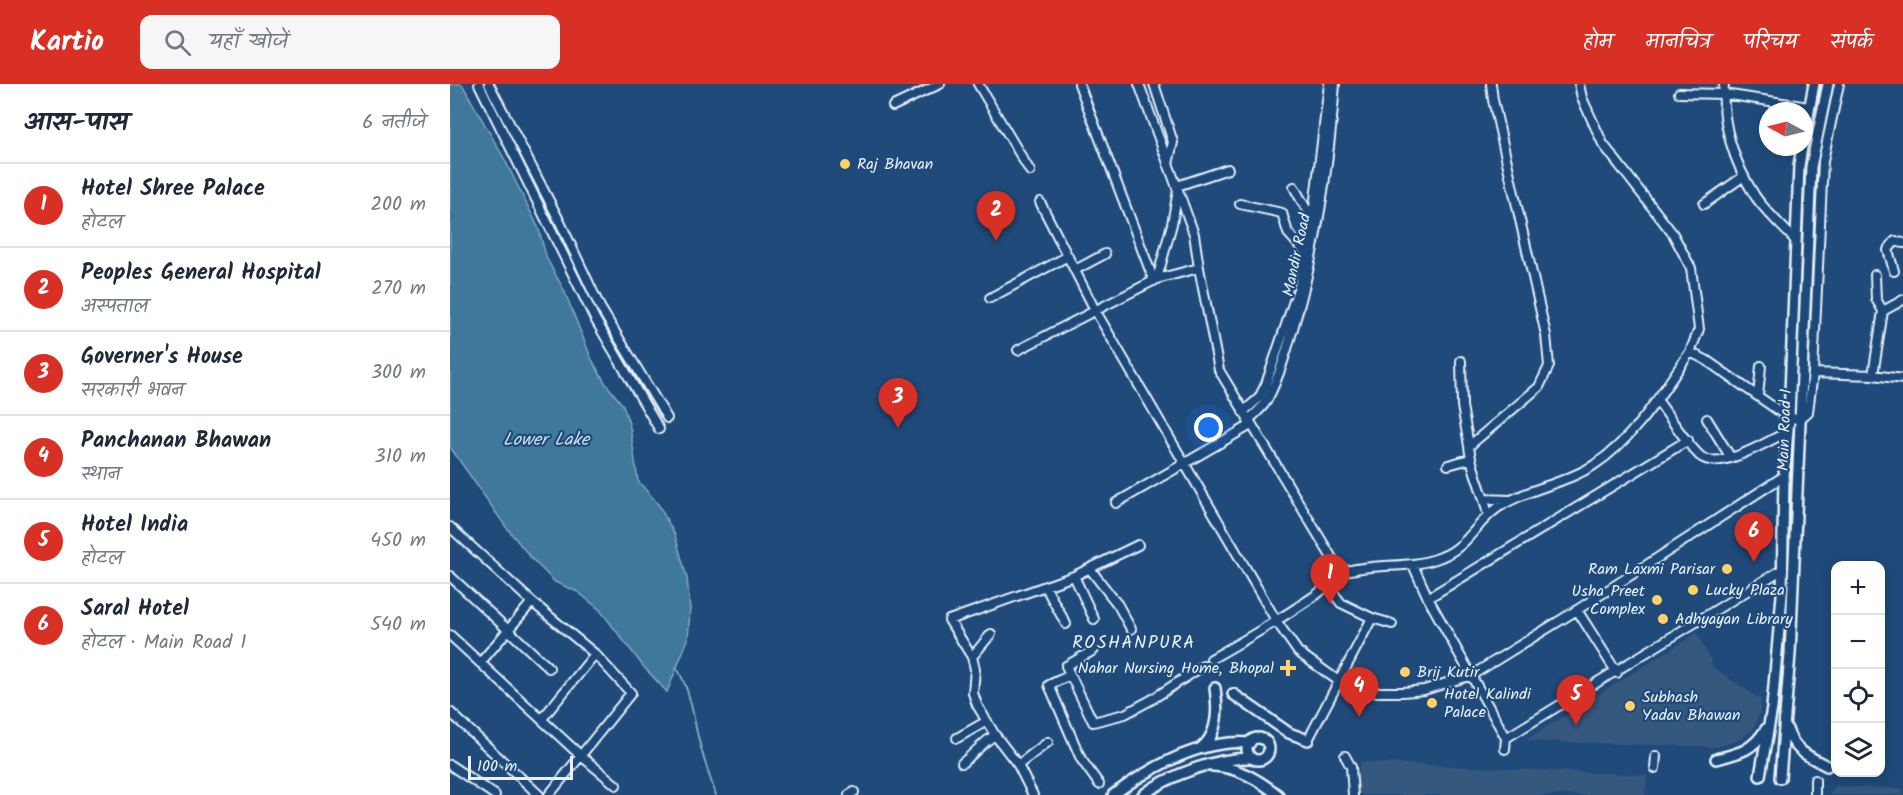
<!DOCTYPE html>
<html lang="hi">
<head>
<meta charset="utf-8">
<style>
	:root { --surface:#fff; --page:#f6f6f7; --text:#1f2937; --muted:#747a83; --line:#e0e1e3; --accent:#d93025 }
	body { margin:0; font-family:Kalam,"Playpen Sans Deva",sans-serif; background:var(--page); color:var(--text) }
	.controls { position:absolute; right:18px; bottom:18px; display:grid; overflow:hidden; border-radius:12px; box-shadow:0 3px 15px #0003 }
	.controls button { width:54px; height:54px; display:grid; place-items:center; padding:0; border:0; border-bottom:2px solid var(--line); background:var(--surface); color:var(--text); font:30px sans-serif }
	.compass { position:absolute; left:1309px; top:18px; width:54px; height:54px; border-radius:50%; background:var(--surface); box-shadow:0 3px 15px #0003; rotate:277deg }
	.scale { position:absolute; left:18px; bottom:15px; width:105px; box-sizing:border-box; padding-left:6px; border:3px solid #e8f1f8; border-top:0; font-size:16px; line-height:21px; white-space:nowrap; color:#e8f1f8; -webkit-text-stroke:4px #1f4a7a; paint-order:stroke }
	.you { position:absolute; left:759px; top:344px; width:21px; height:21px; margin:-15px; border:4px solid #fff; border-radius:50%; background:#1a73e8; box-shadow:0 0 0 9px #1a73e833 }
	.badge { display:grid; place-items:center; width:39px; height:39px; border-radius:50%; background:var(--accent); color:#fff; font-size:20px; font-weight:700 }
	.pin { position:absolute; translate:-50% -50px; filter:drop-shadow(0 2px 3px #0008) }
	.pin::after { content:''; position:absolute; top:32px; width:21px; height:18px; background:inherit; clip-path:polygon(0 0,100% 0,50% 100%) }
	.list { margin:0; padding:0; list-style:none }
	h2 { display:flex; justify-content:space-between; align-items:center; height:78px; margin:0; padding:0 24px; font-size:26px }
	h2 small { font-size:20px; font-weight:400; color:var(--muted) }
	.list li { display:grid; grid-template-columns:39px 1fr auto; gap:18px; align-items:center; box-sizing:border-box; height:84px; padding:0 24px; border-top:2px solid var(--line) }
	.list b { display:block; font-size:22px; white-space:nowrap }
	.list p { margin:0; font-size:20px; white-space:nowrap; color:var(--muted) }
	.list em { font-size:20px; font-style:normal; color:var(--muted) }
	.icon { flex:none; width:33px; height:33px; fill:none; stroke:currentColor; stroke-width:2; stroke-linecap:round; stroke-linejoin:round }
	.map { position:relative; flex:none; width:1453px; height:711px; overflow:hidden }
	header { display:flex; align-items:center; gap:36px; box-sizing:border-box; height:84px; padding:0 30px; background:var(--accent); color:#fff }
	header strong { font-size:28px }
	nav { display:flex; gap:33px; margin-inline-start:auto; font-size:21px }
	.search { width:420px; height:54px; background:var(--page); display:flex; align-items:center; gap:15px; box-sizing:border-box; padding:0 21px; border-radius:12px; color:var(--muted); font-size:22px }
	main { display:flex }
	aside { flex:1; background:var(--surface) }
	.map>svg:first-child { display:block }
	.built { fill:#36587f }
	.water { fill:#40789b; stroke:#83a8c0; stroke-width:1.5 }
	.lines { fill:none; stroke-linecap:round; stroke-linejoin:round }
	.stream { stroke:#83a8c0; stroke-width:2 }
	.minor-casing { stroke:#e8f1f8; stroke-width:12 }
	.major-casing { stroke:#e8f1f8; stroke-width:14 }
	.minor { stroke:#1f4a7a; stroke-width:8 }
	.major { stroke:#1f4a7a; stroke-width:9 }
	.poi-dot { fill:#ffd166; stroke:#1f4a7a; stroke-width:2 }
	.labels { text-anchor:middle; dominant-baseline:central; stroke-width:4.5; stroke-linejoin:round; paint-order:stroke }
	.poi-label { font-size:16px; fill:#e8f1f8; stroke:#1f4a7a; text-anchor:start }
	.street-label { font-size:16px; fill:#e8f1f8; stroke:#1f4a7a }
	.water-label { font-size:18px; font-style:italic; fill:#cfdfea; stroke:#1f4a7a }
	.neighbourhood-label { font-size:18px; letter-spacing:1.5px; fill:#e8f1f8; stroke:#1f4a7a }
</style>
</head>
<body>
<header>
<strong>Kartio</strong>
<div class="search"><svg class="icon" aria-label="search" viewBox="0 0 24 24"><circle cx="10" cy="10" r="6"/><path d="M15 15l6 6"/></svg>यहाँ खोजें</div>
<nav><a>होम</a><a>मानचित्र</a><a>परिचय</a><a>संपर्क</a></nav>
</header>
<main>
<aside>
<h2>आस-पास<small>6 नतीजे</small></h2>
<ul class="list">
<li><span class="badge">1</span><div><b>Hotel Shree Palace</b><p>होटल</p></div><em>200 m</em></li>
<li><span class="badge">2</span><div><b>Peoples General Hospital</b><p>अस्पताल</p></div><em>270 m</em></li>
<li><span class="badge">3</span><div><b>Governer's House</b><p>सरकारी भवन</p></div><em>300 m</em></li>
<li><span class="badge">4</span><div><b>Panchanan Bhawan</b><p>स्थान</p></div><em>310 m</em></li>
<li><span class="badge">5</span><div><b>Hotel India</b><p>होटल</p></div><em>450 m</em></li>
<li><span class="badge">6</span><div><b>Saral Hotel</b><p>होटल · Main Road 1</p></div><em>540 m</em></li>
</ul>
</aside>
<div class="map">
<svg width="1453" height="711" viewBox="0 0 1453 711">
	<rect width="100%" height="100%" fill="#1f4a7a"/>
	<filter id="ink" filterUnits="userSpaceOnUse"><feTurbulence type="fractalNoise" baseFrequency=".0167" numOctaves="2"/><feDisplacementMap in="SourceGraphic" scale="12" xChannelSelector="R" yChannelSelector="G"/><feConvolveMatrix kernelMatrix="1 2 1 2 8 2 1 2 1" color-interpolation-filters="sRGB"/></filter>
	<g filter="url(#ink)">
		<path class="built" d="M1247 549 1264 584 1311 616 1310 628 1303 646 1287 657 1266 663 1078 657 1079 654Z
			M911 678 1197 691 1195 711H911L906 696Z
			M1386 702 1453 705V711H1379Z"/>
		<path class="water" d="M0 0H12L55 76 88 143 97 175 114 206 142 276 156 300 173 321 180 343 188 397 208 420 225 451 237 494 240 525 238 555 217 608 193 582 150 526 128 508 105 498 82 475 56 443 0 363Z"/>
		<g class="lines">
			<path class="stream" d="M226 583C238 601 242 624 246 644 251 667 258 689 266 711"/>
			<g class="minor-casing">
				<path id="minor" d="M29 0 145 235 209 345
					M39 0 110 138 150 223 217 334
					M528 0 580 87
					M629 0 704 197
					M689 0 744 150 749 184 769 286 891 489
					M704 0 723 58 718 80
					M1129 0 1132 14 1153 60 1223 150 1241 184 1249 245 1240 268
					M1274 0C1271 39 1284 79 1305 112 1316 128 1333 143 1346 157
					M1229 9 1274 10 1359 23
					M443 22 490 0
					M727 102 778 85
					M844 103 855 123 863 132
					M590 118 645 226 827 538 848 568 890 598 904 603 927 608H953L974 606 1022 591 1127 526 1334 392
					M790 120 832 129 838 149 855 168
					M1254 120 1294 92
					M625 186 655 170
					M1444 187 1438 166 1445 157 1453 159
					M1425 191 1426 215 1433 227
					M707 195 722 140 728 106
					M540 214 618 172
					M568 266 707 195 749 184
					M1011 277 1012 322 1019 362
					M1363 289 1423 291 1453 295
					M1423 291 1433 227 1453 216
					M1308 312 1311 282
					M1207 316C1220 333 1235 358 1250 372 1269 388 1318 357 1337 348
					M793 328 809 314 816 300 849 202 863 132 879 0
					M1257 335 1281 374
					M798 337C804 330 813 324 817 316 830 292 838 262 846 234 868 158 879 79 885 0
					M998 381 1020 375
					M1035 415 1060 416
					M666 419 801 341
					M1038 432C1034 408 1021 386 1019 362L1089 303 1099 282 1096 251 1043 16 1041 0
					M0 443 82 518 145 570 181 609 99 711
					M963 481 978 514 1056 654
					M640 485 668 521 681 545
					M0 492 99 584
					M624 492 644 535
					M595 502 616 540
					M878 502 891 519 922 534 942 540
					M978 514 1238 356
					M1127 526 1167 589
					M0 551 130 671 166 701
					M644 566 616 582 643 638 675 630 701 616 753 582
					M522 573 541 550
					M761 575C797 555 832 534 866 511 873 506 888 490 893 488 925 478 960 486 991 473 1018 463 1027 437 1049 423 1078 404 1115 400 1144 381 1185 354 1213 307 1240 268L1256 276 1339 334 1350 335 1358 328 1363 289 1373 77 1389 0
					M30 579 82 518
					M620 591 599 601 631 675 649 700
					M0 628 89 711
					M92 635 145 570
					M507 654 537 637
					M858 656 922 534
					M1055 665 1056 654 1333 485
					M895 672 901 683 903 711
					M512 679C524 670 532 659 545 651
					M0 681 45 711
					M568 681 598 658
					M1205 684 1206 672
					M399 711 404 708
					M583 711 568 681 545 651 527 621 523 609 525 585 522 573 499 536 624 492 688 461
					M1365 711V696"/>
			</g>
			<g class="major-casing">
				<path id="major" d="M1354 54 1364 0
					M783 610 839 649 858 656
					M1337 645C1344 667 1358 672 1377 682
					M797 665a11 11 0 1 1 22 0a11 11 0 1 1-22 0Z
					M752 663C769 649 768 624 765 604
					M1266 675C1290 669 1302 667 1316 645
					M763 682C788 683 809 696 828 711
					M1310 692 1322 624 1332 511 1334 392 1339 334 1349 82 1352 63
					M1330 694 1340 570 1361 83 1378 0
					M663 711C701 683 751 655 800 659
					M693 711C719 691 769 673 802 674"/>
			</g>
			<use href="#minor" class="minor"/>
			<use href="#major" class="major"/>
		</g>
	</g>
	<g class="poi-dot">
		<circle cx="395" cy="80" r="6"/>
		<circle cx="1277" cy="485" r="6"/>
		<circle cx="1243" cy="506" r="6"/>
		<circle cx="1207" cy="516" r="6"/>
		<circle cx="1213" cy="535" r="6"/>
		<path d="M835 575h6v6h6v6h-6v6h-6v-6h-6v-6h6z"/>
		<circle cx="955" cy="588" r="6"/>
		<circle cx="982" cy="619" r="6"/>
		<circle cx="1180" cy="622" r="6"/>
	</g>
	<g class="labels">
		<g class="poi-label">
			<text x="407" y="80">Raj Bhavan</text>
			<text x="1265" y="485" text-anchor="end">Ram Laxmi Parisar</text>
			<text x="1255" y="506">Lucky Plaza</text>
			<text x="1195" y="507" text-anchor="end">Usha Preet<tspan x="1195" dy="18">Complex</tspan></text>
			<text x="1225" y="535">Adhyayan Library</text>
			<text x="824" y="584" text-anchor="end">Nahar Nursing Home, Bhopal</text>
			<text x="967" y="588">Brij Kutir</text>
			<text x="994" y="610">Hotel Kalindi<tspan x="994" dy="18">Palace</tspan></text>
			<text x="1192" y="613">Subhash<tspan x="1192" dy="18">Yadav Bhawan</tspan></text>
		</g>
		<g class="street-label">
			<text transform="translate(847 171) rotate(-78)">Mandir Road</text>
			<text transform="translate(1335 346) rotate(-88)">Main Road 1</text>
		</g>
		<g class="water-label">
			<text x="96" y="356">Lower Lake</text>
		</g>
		<g class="neighbourhood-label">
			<text x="684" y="559">ROSHANPURA</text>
		</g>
	</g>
</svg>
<div class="controls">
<button>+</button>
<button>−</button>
<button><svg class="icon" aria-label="locate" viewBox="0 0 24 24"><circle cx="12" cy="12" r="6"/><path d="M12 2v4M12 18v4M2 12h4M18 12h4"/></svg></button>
<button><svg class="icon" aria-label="layers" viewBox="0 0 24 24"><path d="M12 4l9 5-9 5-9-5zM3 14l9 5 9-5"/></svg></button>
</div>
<svg class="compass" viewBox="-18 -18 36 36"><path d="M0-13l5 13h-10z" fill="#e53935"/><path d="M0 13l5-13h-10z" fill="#747a83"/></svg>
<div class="scale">100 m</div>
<div class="you"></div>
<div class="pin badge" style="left:880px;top:520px">1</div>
<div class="pin badge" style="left:546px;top:157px">2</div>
<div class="pin badge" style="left:448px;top:344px">3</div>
<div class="pin badge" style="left:909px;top:633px">4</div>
<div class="pin badge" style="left:1126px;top:641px">5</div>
<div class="pin badge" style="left:1304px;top:478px">6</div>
</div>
</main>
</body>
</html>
